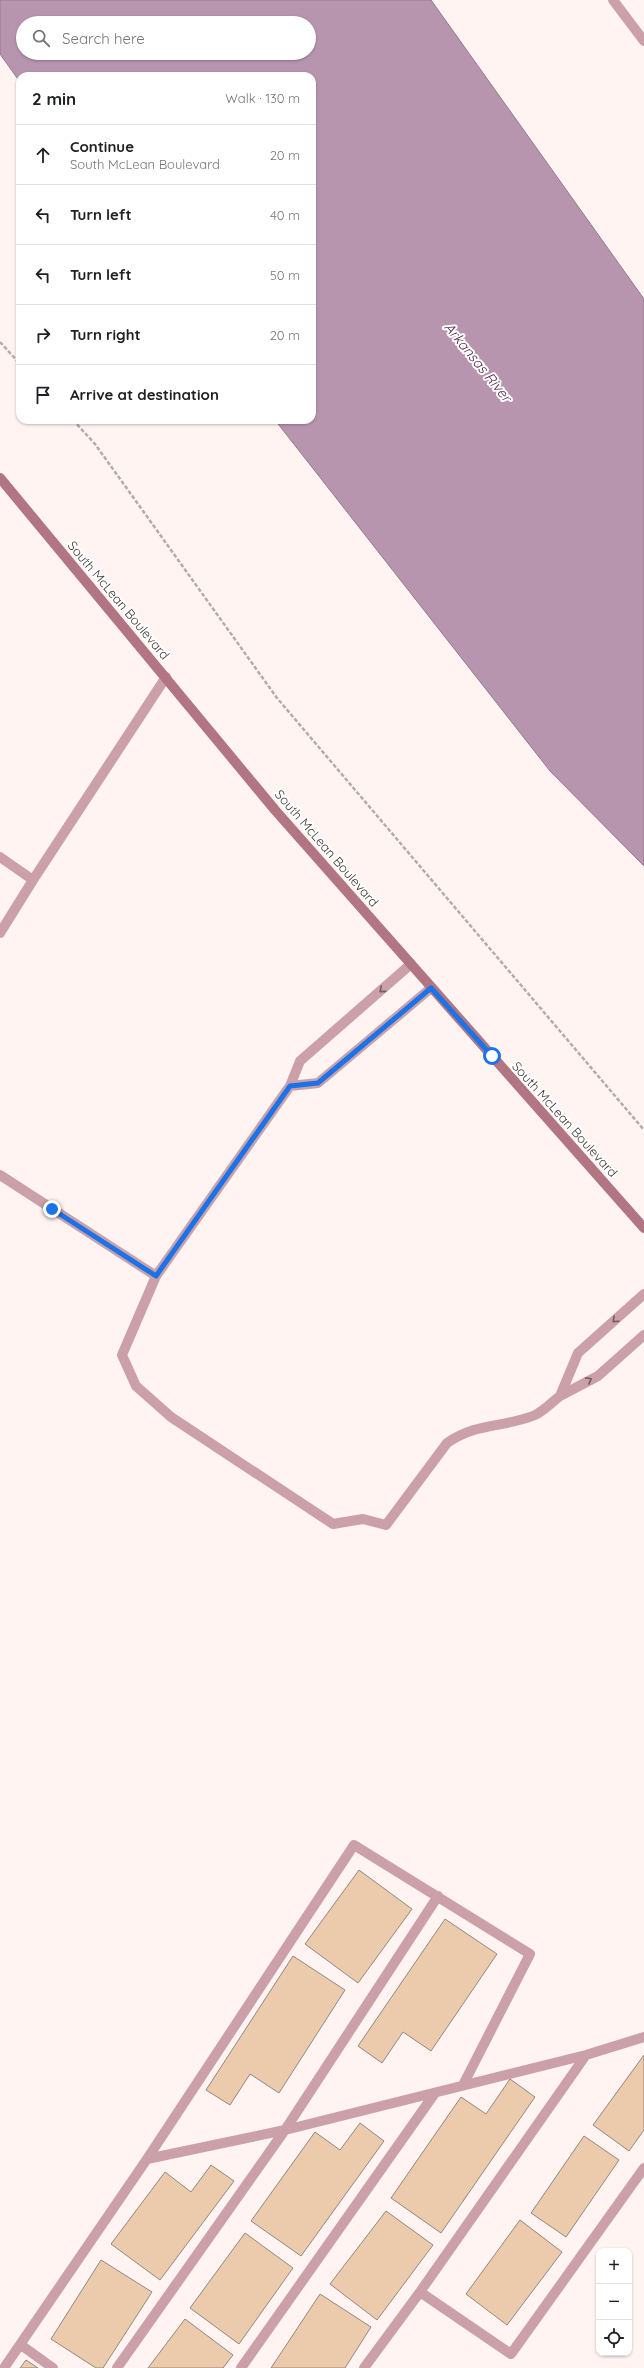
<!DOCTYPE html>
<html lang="en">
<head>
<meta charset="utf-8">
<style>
	:root { --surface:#fff; --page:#f2f2f2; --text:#202124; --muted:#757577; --line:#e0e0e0 }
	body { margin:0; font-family:Quicksand,sans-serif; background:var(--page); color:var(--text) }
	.controls { position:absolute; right:12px; bottom:12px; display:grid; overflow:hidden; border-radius:8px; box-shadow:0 1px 3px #0004 }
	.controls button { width:36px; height:36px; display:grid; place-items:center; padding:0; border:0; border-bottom:1px solid var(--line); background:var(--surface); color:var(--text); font:20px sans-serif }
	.stop { position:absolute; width:12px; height:12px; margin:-9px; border:3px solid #1a73e8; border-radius:50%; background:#fff }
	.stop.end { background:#1a73e8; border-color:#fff; box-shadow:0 1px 4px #0008 }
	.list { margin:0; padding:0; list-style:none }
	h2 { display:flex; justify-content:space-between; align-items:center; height:52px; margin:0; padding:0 16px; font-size:17px }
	h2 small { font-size:13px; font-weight:400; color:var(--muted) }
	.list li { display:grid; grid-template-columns:26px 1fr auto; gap:12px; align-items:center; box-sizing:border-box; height:60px; padding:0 16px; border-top:1px solid var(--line) }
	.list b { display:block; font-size:15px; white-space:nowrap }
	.list p { margin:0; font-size:13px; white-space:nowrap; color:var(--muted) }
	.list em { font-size:13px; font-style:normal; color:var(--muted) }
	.icon { flex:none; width:22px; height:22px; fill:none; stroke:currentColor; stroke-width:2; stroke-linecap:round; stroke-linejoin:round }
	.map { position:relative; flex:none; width:644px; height:2368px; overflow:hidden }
	.search { position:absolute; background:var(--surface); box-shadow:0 1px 3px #0004; left:16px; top:16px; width:300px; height:44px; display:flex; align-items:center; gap:10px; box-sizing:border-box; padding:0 14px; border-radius:22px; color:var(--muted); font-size:15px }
	.panel { position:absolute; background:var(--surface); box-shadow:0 1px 3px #0004; left:16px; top:72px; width:300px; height:352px; border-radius:12px }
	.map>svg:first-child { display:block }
	.water { fill:#b895af; stroke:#947a8c; fill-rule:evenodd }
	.building { fill:#eccaac; stroke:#918881 }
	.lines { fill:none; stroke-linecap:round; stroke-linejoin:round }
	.path { stroke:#b4acaa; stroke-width:2.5; stroke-dasharray:4 2; stroke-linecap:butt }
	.service { stroke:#cba0a8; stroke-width:10 }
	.minor { stroke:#cba0a8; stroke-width:10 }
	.secondary { stroke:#b27582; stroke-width:10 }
	.oneway { stroke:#715e60 }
	.route { stroke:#1a73e8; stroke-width:5 }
	.labels { text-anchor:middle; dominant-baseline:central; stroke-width:4; stroke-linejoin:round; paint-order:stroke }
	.street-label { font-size:13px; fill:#403b39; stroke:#fff }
	.water-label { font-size:14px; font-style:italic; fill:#54264a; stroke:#fff }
</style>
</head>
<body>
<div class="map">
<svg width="644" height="2368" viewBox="0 0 644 2368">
	<rect width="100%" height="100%" fill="#fff4f2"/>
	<path class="water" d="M0 0H431L644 299V866L550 771 275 420H312V76H20V82L0 54ZM23 23H309V53H23Z"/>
	<path class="building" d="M359 1870 412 1909 358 1983 305 1944Z
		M445 1919 497 1954 431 2051 403 2032 382 2063 358 2046Z
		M293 1956 345 1990 279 2093 250 2074 230 2105 206 2090Z
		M644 2055V2130L629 2151 593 2125Z
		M510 2079 535 2097 441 2233 391 2198 461 2097 486 2114Z
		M360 2123 384 2141 301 2256 251 2221 315 2132 340 2150Z
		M584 2136 619 2160 566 2237 531 2213Z
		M211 2165 234 2181 160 2280 111 2244 165 2172 191 2192Z
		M386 2211 433 2245 377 2320 330 2284Z
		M520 2220 562 2252 507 2325 466 2294Z
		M245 2233 293 2268 239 2344 190 2308Z
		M101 2260 152 2292 103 2368H96L51 2339Z
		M320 2294 371 2327 345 2368H271Z
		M185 2319 233 2355 223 2368H148Z
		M26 2360 38 2368H20Z"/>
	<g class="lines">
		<path class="path" d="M0 342 20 364
			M73 420 95 444 277 698 644 1130"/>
		<path class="service" d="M0 857 33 880 166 677
			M0 933 33 880
			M411 964 300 1061 290 1086 318 1083 431 988
			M0 1175 156 1276 290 1086
			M156 1276 122 1355 136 1386 171 1417 333 1524 363 1519 386 1525 447 1443C477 1422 504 1428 535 1415 544 1411 552 1402 560 1396
			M644 1294 578 1353 560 1396 598 1376 644 1335
			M147 2159 354 1845 530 1954 463 2085
			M420 2292 586 2055
			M21 2345 53 2368
			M4 2368 147 2159 285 2130 586 2055 644 2037
			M117 2368 285 2130 438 1896
			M241 2368 435 2093
			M364 2368 420 2292 511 2354 644 2168"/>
		<path class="minor" d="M613 0 644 41"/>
		<path class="secondary" d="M0 478 275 810 644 1228"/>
	</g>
	<defs><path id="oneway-chevron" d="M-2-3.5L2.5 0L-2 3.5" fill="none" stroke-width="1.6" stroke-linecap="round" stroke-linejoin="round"/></defs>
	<g class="oneway">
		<use href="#oneway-chevron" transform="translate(382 990) rotate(139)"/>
		<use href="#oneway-chevron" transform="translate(615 1320) rotate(138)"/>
		<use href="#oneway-chevron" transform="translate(589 1380) rotate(-28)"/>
	</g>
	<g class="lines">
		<path class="route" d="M52 1209 156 1276 290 1086 318 1083 431 988 492 1056"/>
	</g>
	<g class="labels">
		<g class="street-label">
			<text transform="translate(119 600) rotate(50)">South McLean Boulevard</text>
			<text transform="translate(327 848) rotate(49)">South McLean Boulevard</text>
			<text transform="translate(565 1119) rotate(48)">South McLean Boulevard</text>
		</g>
		<g class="water-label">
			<text transform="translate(478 362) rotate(51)">Arkansas River</text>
		</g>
	</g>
</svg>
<div class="controls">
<button>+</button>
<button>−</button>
<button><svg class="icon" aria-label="locate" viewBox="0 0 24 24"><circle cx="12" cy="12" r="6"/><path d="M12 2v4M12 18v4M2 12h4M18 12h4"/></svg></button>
</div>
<div class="stop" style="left:492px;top:1056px"></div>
<div class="stop end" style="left:52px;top:1209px"></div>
<div class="search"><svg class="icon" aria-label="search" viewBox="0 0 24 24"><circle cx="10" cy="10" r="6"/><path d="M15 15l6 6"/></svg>Search here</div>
<section class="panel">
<h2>2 min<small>Walk · 130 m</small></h2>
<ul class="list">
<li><svg class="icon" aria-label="ahead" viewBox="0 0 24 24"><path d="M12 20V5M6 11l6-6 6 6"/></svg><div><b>Continue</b><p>South McLean Boulevard</p></div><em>20 m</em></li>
<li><svg class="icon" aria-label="left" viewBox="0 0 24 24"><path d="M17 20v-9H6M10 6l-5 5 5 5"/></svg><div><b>Turn left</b></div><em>40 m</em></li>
<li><svg class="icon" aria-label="left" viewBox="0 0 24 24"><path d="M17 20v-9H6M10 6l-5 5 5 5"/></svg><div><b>Turn left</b></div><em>50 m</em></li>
<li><svg class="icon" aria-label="right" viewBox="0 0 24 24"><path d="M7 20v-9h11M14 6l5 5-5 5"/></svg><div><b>Turn right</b></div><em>20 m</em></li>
<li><svg class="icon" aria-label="arrive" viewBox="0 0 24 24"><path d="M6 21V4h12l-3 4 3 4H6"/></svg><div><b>Arrive at destination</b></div></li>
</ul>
</section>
</div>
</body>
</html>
